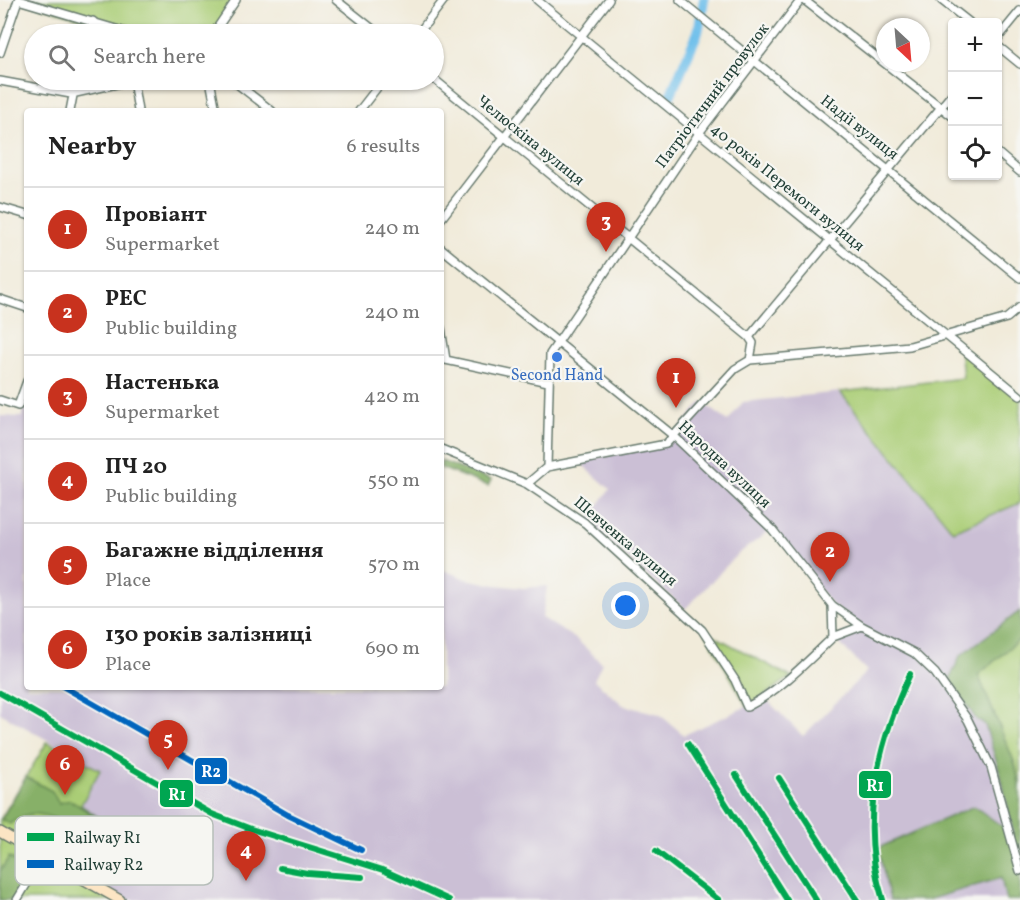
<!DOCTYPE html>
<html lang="en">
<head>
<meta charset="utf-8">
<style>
	:root { --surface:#fff; --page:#f2f2f2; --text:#222; --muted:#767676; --line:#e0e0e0; --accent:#c8321e }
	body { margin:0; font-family:Vollkorn,serif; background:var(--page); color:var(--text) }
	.controls { position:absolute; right:18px; top:18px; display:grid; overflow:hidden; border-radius:6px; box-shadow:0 2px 4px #0004 }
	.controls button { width:54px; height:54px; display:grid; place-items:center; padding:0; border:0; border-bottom:2px solid var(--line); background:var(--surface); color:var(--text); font:30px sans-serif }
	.compass { position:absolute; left:876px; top:18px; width:54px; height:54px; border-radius:50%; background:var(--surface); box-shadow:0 2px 4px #0004; rotate:154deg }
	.you { position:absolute; left:626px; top:606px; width:21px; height:21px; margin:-15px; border:4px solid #fff; border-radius:50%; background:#1a73e8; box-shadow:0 0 0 9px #1a73e833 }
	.badge { display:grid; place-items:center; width:39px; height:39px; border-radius:50%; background:var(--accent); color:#fff; font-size:20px; font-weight:700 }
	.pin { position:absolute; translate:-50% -50px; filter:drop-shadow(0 2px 3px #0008) }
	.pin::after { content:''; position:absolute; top:32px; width:21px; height:18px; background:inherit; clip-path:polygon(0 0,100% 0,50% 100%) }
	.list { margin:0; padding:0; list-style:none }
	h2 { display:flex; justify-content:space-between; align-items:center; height:78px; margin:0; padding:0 24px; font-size:26px }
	h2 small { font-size:20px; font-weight:400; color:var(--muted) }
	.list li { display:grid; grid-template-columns:39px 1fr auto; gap:18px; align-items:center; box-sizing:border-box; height:84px; padding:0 24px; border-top:2px solid var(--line) }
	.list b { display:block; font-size:22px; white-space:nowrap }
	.list p { margin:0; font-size:20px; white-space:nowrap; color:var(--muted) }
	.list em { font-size:20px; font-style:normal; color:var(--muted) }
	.icon { flex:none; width:33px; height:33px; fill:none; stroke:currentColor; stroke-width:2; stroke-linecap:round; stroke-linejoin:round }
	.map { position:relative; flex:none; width:1020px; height:900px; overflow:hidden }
	.search { position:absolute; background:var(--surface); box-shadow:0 2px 4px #0004; left:24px; top:24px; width:420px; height:66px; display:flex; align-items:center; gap:15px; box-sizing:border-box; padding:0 21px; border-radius:33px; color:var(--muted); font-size:22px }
	.panel { position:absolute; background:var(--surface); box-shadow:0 2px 4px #0004; left:24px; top:108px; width:420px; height:582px; border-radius:6px }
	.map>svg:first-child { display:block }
	.industrial { fill:#cbbfd5 }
	.green { fill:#aacd76; stroke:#648555; stroke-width:1.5 }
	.forest { fill:#87b067; stroke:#53764e; stroke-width:1.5 }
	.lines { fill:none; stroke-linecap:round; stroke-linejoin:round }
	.river { stroke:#70c0eb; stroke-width:10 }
	.street-casing { stroke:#687a6e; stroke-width:10 }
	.secondary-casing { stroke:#687a6e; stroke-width:12 }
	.street { stroke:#fff; stroke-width:7 }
	.secondary { stroke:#fce5c4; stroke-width:9 }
	.rail-1-casing { stroke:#f6f6f2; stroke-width:10 }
	.rail-2-casing { stroke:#f6f6f2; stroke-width:10 }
	.rail-1 { stroke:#00a651; stroke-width:6 }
	.rail-2 { stroke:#0065bd; stroke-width:6 }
	.shop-dot { fill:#3f7fe0; stroke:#f6f6f2; stroke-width:2 }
	.labels { text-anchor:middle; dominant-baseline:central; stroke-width:4.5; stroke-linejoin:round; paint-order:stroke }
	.street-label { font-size:16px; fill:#1f3d34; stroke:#f6f6f2 }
	.shop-label { font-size:16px; fill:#366cbe; stroke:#f6f6f2 }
	.key { fill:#f6f6f2; stroke:#b6beb9; stroke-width:1.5 }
	.key-label { font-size:16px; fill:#1f3d34 }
	.line-badge { stroke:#f6f6f2; stroke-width:2 }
	.badge-label { font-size:16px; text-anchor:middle; font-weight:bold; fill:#fff }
</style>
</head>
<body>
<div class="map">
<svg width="1020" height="900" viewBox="0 0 1020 900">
	<rect width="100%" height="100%" fill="#f6f6f2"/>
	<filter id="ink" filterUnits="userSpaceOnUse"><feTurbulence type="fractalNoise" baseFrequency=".0167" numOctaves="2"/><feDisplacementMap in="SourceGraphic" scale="12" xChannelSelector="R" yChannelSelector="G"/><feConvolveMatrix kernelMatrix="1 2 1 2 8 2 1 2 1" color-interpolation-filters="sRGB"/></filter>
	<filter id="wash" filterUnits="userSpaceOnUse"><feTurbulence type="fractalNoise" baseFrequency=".008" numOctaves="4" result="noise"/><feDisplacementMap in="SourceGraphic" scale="24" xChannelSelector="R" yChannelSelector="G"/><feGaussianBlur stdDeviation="1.35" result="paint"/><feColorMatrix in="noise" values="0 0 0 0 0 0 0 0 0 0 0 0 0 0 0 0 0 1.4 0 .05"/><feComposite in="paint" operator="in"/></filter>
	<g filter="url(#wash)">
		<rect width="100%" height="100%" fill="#f1ebda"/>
		<path class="industrial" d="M840 392 953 531 1020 503V639L978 675 1020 787V900H124L75 872 81 805 100 770 0 713V416L22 417 23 409 27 410V687H441V569L466 579 496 585 523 588 547 586 542 618 576 639 602 663 594 680 623 705 659 714 684 735 765 698 803 736 867 671 833 637 861 626 832 605 772 529 738 554 685 609 586 522 610 489 578 461 666 444 702 402 728 421 743 402Z"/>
		<path class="green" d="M18 0H236L213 34H133Z
			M960 346 1020 396V503L953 531 840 392 963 378Z
			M705 631 791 677 747 707Z
			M1020 639V787L1015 764 978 675Z
			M47 742 100 770 81 805 105 822 75 872 0 829V820Z
			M0 835 115 900H0Z"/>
		<path class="forest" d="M441 461 491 480 488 486 441 468Z
			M1020 611V639L978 675 1015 764 1020 787V900H1006L1001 878 927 900H890L878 848 974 806 1014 835 1001 776 985 725 976 719 950 679 960 656Z
			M26 777 52 791 59 803 70 800 105 822 75 872 61 864C68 847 69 834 56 819 39 812 24 811 10 824L1 819Z
			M9 857 32 870 14 900H0V871Z"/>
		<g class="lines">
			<path class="river" d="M670 96 698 32 704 0"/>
		</g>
	</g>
	<g filter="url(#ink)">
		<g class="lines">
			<g class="street-casing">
				<path id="street" d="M18 0 133 34
					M336 0 379 34
					M537 0 1020 396
					M680 0 1020 278
					M804 0 952 116
					M941 0 969 22
					M89 34 93 21
					M213 34 236 0
					M418 34 444 0
					M998 38 1020 11
					M998 46 1020 64
					M0 53 18 0
					M434 79 749 337
					M133 80 138 111
					M210 80 216 111
					M232 80 272 111
					M0 81 71 94 135 80
					M70 111 76 80
					M359 111 383 80
					M998 153 1020 172
					M0 207 27 215
					M441 219 609 0
					M441 248 675 437 772 529 832 605 862 626 914 653 935 673 968 720 991 767 1020 871
					M0 299 27 308
					M441 328 446 360
					M441 359 548 382
					M750 360 753 343 749 337 952 94
					M0 400 18 406 27 381
					M441 449 527 484 585 523 702 630 735 680 747 707C780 690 806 663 833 637L832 605
					M547 467 550 354 699 133 801 0
					M527 484 547 467 666 444 735 369 750 360 910 346 1007 318 1020 307
					M833 637 862 626
					M17 900 43 857"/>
			</g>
			<g class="secondary-casing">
				<path id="secondary" d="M0 832 120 900"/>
			</g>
			<use href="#street" class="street"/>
			<use href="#secondary" class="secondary"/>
			<g class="rail-1-casing">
				<path id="rail-1" d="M0 693 212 814 251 829 383 870 449 900
					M688 744 787 900
					M736 775 816 900
					M779 778 857 900
					M656 851 719 900
					M280 868 307 873 362 877
					M883 900C858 823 877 745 910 674"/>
			</g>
			<g class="rail-2-casing">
				<path id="rail-2" d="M64 687 288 815 361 850"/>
			</g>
			<use href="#rail-1" class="rail-1"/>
			<use href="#rail-2" class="rail-2"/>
		</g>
	</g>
	<circle class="shop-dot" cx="557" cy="357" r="6"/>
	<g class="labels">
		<g class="street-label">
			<text transform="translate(713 96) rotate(-53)">Патріотичний провулок</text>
			<text transform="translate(859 128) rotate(38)">Надії вулиця</text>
			<text transform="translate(530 141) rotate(39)">Челюскіна вулиця</text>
			<text transform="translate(787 188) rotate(39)">40 років Перемоги вулиця</text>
			<text transform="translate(724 465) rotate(43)">Народна вулиця</text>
			<text transform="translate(625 542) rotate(40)">Шевченка вулиця</text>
		</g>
		<g class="shop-label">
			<text x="557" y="376">Second Hand</text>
		</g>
	</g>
	<rect x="15" y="816" width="198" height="69" rx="9" class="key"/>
	<rect x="27" y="833" width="27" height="8" fill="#00a651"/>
	<rect x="27" y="860" width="27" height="8" fill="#0065bd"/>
	<g class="key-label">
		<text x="64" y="843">Railway R1</text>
		<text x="64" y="870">Railway R2</text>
	</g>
	<g class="line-badge">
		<rect x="194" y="757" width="34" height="28" rx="6" fill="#0065bd"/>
		<rect x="858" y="770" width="34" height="29" rx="6" fill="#00a651"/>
		<rect x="159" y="779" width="35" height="29" rx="6" fill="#00a651"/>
	</g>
	<g class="badge-label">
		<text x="211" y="777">R2</text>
		<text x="875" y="791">R1</text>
		<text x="177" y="800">R1</text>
	</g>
</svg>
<div class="controls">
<button>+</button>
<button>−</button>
<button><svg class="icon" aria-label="locate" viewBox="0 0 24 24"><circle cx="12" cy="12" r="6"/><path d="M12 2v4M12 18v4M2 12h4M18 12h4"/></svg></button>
</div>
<svg class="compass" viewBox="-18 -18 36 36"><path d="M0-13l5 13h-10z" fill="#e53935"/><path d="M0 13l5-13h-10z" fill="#767676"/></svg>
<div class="you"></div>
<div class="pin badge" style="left:676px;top:408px">1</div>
<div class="pin badge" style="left:830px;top:582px">2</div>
<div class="pin badge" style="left:606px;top:252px">3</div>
<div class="pin badge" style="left:246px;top:881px">4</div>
<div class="pin badge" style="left:168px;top:770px">5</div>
<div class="pin badge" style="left:65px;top:795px">6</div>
<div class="search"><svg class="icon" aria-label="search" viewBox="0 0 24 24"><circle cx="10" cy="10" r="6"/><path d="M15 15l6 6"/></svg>Search here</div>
<section class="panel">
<h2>Nearby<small>6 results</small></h2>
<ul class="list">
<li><span class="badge">1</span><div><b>Провіант</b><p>Supermarket</p></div><em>240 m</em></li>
<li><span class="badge">2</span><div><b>РЕС</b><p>Public building</p></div><em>240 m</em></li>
<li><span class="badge">3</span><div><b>Настенька</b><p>Supermarket</p></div><em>420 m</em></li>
<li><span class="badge">4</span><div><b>ПЧ 20</b><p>Public building</p></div><em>550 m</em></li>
<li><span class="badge">5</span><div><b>Багажне відділення</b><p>Place</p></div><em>570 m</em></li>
<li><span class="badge">6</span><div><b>130 років залізниці</b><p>Place</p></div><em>690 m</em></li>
</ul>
</section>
</div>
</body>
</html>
